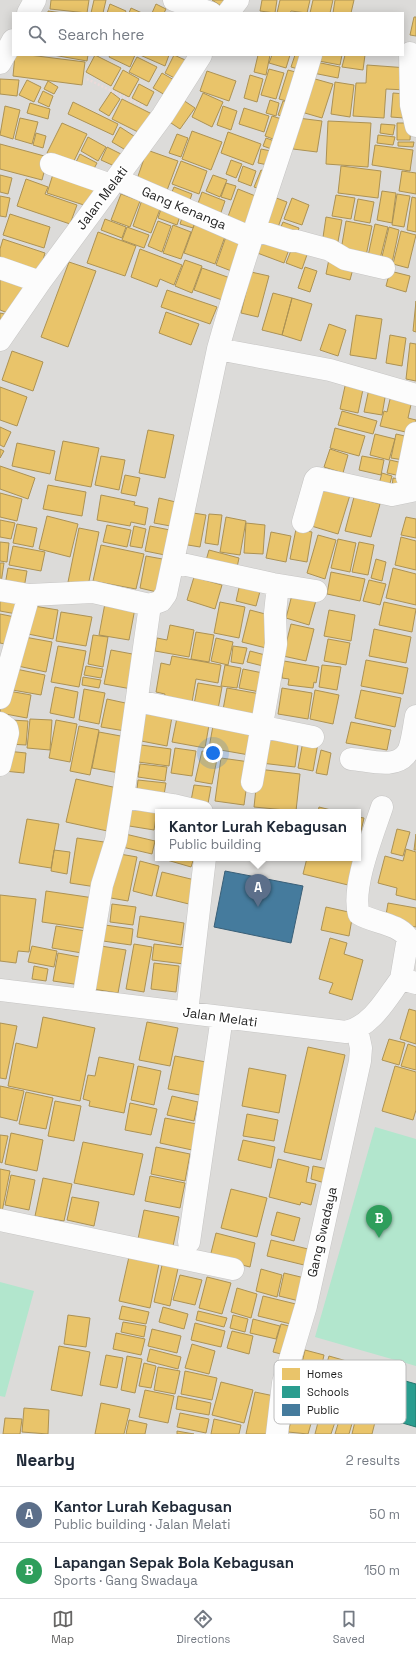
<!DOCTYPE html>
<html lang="en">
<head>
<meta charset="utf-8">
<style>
	:root { --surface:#fff; --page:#f2f2f3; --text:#1f2937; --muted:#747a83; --line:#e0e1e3; --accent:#676665 }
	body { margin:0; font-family:"Space Grotesk",sans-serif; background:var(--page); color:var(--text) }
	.you { position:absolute; left:213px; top:753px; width:14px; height:14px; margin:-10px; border:3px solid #fff; border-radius:50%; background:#1a73e8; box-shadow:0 0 0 6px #1a73e833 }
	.badge { display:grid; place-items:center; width:26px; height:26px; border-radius:50%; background:var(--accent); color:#fff; font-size:13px; font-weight:700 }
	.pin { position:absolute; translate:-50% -33px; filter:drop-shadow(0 1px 2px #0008) }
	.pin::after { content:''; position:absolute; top:21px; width:14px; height:12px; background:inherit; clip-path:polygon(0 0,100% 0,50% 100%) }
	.popup { position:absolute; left:155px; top:809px; width:206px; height:52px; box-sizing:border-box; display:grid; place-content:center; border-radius:0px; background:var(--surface); filter:drop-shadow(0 1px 3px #0005); font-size:13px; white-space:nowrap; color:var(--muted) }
	.popup b { font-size:15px; color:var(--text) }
	.popup::after { content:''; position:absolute; left:50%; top:100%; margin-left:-8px; border:8px solid transparent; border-top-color:var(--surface) }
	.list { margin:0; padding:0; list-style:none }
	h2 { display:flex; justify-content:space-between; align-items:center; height:52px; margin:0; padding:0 16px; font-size:17px }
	h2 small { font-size:13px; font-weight:400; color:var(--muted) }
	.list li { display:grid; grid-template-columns:26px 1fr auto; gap:12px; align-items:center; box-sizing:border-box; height:56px; padding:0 16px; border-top:1px solid var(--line) }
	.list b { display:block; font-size:15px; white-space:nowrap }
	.list p { margin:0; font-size:13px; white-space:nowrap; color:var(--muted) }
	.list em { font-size:13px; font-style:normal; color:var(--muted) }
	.icon { flex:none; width:22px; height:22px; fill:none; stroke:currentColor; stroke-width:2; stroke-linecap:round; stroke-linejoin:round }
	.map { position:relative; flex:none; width:416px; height:1434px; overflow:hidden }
	.search { position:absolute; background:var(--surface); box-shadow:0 2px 10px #0003; left:12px; right:12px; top:12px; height:44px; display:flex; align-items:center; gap:10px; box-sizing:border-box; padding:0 14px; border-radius:0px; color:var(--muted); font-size:15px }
	.sheet { height:164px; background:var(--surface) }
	nav { display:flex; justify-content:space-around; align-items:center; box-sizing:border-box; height:56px; border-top:1px solid var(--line); background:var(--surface); font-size:11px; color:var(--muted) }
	nav a { display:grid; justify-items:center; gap:2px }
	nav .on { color:var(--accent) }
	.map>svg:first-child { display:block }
	.residential { fill:#dcdbd9; fill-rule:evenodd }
	.pitch { fill:#b2e6cd }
	.homes { fill:#e9c46a; stroke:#ac9254 }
	.schools { fill:#2a9d8f; stroke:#27776d }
	.public { fill:#457b9d; stroke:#3a5f77 }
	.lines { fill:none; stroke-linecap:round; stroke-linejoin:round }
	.minor-casing { stroke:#c6c5c4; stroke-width:23 }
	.path { stroke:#ebdad9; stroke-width:2.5; stroke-dasharray:2 2; stroke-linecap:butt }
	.minor { stroke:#fcfcfc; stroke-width:22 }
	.labels { text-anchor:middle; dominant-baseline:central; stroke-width:4; stroke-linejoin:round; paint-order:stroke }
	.street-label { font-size:13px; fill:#1f1f1f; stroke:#fff }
	.key { fill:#fff; stroke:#bcbcbc; stroke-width:1 }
	.key-label { font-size:11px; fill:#1f1f1f }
</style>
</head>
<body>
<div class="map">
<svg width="416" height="1434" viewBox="0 0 416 1434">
	<rect width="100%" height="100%" fill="#edebe8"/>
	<path class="residential" d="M0 0H416V1434H0ZM13 13H403V55H13ZM158 812H358V858H158Z"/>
	<path class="pitch" d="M375 1127 416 1139V1366L315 1337Z
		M0 1282 34 1291 5 1397 0 1396Z"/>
	<path class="homes" d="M51 0H89L87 13 50 9Z
		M94 0H106L103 13H91Z
		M212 0H229L224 8Z
		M262 0H277L275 13 260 11Z
		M280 0H310L307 13 291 11 290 13H277Z
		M313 0H333L330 13H310Z
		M335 0H354L351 13H333Z
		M110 4 126 11 125 13H107Z
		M156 4 166 9 164 13H152Z
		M131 8 142 13H129Z
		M48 11 63 13H48Z
		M414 17H416V36L410 35Z
		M15 55H29L85 62 82 85 13 76Z
		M53 55H88L87 61Z
		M95 55 121 68 111 86 86 72Z
		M110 55H135L130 67 109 57Z
		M140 55H169L165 66Z
		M174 55 192 63 182 82 165 73Z
		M258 55H270L266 75 254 72Z
		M272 55H290L286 68 269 63Z
		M295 55H309L305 71 291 67Z
		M320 55H342L340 65 319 61Z
		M345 55H365L363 70 342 67Z
		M137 57 157 67 149 82 129 72Z
		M316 62 340 67 338 78 313 73Z
		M367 65 408 68 406 90 386 89 384 118 353 116 356 83H366Z
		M269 69 284 73 276 99 261 95Z
		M123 70 139 79 129 97 113 89Z
		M288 70 303 74 294 103 279 99Z
		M207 71 236 81 229 101 200 91Z
		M162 73 181 84 172 99 153 88Z
		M250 75 263 79 257 102 244 98Z
		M308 77 333 84 322 118 298 111Z
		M0 79 19 80 17 96 0 94Z
		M27 80 41 87 34 102 19 95Z
		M48 81 58 87 54 94 44 89Z
		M335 82 354 85 350 117 331 114Z
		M139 84 154 92 147 106 132 98Z
		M43 91 53 96 49 107 38 102Z
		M111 92 120 99 109 116 99 110Z
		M203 93 223 102 212 127 192 117Z
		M393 93 406 94 404 118 391 117Z
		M122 99 154 115 144 135 112 119Z
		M183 100 195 108 180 129 168 121Z
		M270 100 279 103 276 116 266 113Z
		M283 101 293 105 289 118 278 115Z
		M73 102 118 124 113 135 68 114Z
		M30 103 50 109 48 119 27 113Z
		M5 106 20 110 13 139 0 135Z
		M223 106 237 111 231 130 217 125Z
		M244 108 269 116 264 132 239 124Z
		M272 116 288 121 281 142 265 136Z
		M20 118 38 122 32 144 15 139Z
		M298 118 322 121 317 152 293 149Z
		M328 121 371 123 368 167 326 164Z
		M62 123 87 134 72 165 47 153Z
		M397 123H411L410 140H397Z
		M381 124 395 125 393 135 380 133Z
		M120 127 137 138 129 152 112 142Z
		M192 131 222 142 211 170 182 159Z
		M228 132 261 144 253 165 221 153Z
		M36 133 46 136 43 148 33 145Z
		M177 134 188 138 181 157 169 153Z
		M378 135 395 137 393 145 377 143Z
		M88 137 106 147 98 161 81 151Z
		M266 138 280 143 277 151 263 146Z
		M398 142H414L413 147 398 146Z
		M0 144 48 157 42 180 0 169Z
		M375 145 413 150 410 171 372 165Z
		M107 147 127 157 121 169 101 160Z
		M261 149 276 152 273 166 258 163Z
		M147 150 178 161 166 193 136 182Z
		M80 154 97 163 90 176 73 168Z
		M231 160 242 164 236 178 226 174Z
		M181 161 207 171 199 194 172 184Z
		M243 166 256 171 251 186 238 181Z
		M341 166 381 171 378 198 338 193Z
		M55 168 101 183 93 208 47 193Z
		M261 170 271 174 265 191 254 187Z
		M402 171 416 173V194L399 191Z
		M0 175 12 178 8 194 0 192Z
		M213 175 227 180 220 197 206 191Z
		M26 179 48 187 45 194 77 205 70 224 17 206Z
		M226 183 236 186 231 200 221 197Z
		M174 187 192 194 188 206 169 199Z
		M238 189 263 199 251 231 226 222Z
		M382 191 396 193 392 223 377 220Z
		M202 192 225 201 218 221 195 212Z
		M121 194 140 201 130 227 111 220Z
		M144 194 163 201 151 233 133 226Z
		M397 194 410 196 404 227 392 225Z
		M336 195 355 198 351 219 332 216Z
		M0 196 10 198 6 217 0 216Z
		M271 196 287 202 276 233 260 227Z
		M412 197 416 198V232L407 230Z
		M292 198 309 205 302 225 284 219Z
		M358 199 374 202 370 223 354 220Z
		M163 203 182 210 177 225 158 218Z
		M184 212 197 217 193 228 180 224Z
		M10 214 50 227 44 248 3 235Z
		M326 217 342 220 337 247 322 244Z
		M105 219 126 227 122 238 101 230Z
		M196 220 227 231 215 264 184 253Z
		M158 221 171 226 162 252 148 246Z
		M346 221 372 226 366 256 341 250Z
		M283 222 299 228 295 240 278 234Z
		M375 224 388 227 380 259 368 256Z
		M173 225 191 232 181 259 163 253Z
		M127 227 149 235 144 248 122 240Z
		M389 227 399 230 392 263 381 261Z
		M228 231 246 238 234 272 216 265Z
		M401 231 416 235 408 268 393 264Z
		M98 232 136 246 125 276 87 263Z
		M258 235 290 247 284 263 252 251Z
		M3 239 45 253 39 274 0 261V249Z
		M294 243 309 249 302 269 286 263Z
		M140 249 182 265 174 285 160 279 157 287 131 277Z
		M329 259 354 265 350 280 326 274Z
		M185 260 202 266 192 293 175 286Z
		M69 262 96 271 68 347 41 337Z
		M305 267 317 271 310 292 298 288Z
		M202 268 233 279 225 301 194 290Z
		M390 271 410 276 406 292 386 286Z
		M0 272 26 282 13 315 0 310Z
		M251 272 269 276 258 317 241 313Z
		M167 290 217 307 210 324 161 307Z
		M273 293 292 298 282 335 262 330Z
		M292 298 312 304 301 341 282 335Z
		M416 301V332L413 331Z
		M166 312 199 324 191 345 159 333Z
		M0 313 9 315 0 328Z
		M356 315 382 319 376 359 350 355Z
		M329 324 346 330 338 356 320 350Z
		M390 335 406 338 402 366 386 363Z
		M410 343 416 344V381L406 379Z
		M12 351 43 362 33 391 2 380Z
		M347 377 365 380 358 413 340 409Z
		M370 384 387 386 382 415 364 412Z
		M0 387 27 397 17 426 0 420Z
		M391 395 412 400 408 418 416 420 414 434 380 426 384 411 387 412Z
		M342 411 377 421 373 434 338 425Z
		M0 427 11 432 4 447 0 445Z
		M335 428 365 436 359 456 330 448Z
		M148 430 174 435 165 478 139 473Z
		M375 434 395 439 389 460 370 455Z
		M396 434 414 438 410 461 391 458Z
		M63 441 99 448 91 487 55 480Z
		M17 443 55 451 50 474 12 466Z
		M0 449 4 451 0 458Z
		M330 449 348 455 343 473 324 467Z
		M101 456 125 460 119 490 95 485Z
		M362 456 384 460 381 475 359 470Z
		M390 460 407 464 405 477 387 473Z
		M0 466 35 478 28 499 0 489Z
		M382 473 392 476 389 487 379 484Z
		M125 475 140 478 136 496 121 493Z
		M393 478 400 479 399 488 392 487Z
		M48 485 86 492 82 516 43 509Z
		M321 486 350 495 338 534 308 525Z
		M0 493 22 499 17 521 0 517Z
		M101 495 135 502 134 505 148 508 145 525 131 522 130 526 97 520Z
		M354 497 380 504 371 537 345 531Z
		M159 498 180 503 176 527 154 523Z
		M187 512 206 515 200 547 182 544Z
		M209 514 222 515 218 545 205 543Z
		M47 516 78 524 70 557 39 549Z
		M226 517 246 521 240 555 220 552Z
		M406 517 416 519V538L401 535Z
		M0 520 15 523 11 539 0 537Z
		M246 523 265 525 263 554 244 553Z
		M17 524 37 528 33 547 13 543Z
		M107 525 131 530 127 547 103 542Z
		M134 526 146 529 142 548 130 546Z
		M150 526 175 531 170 556 145 551Z
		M79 528 99 532 88 586 68 582Z
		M296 529 312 532 307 562 290 559Z
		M271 532 291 536 286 562 266 558Z
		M318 535 336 540 325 579 307 573Z
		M401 537 416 541V570L395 565Z
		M338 539 356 543 350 572 331 568Z
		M0 542 9 543 7 562 0 561Z
		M359 542 374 545 368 575 352 572Z
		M101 545 144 554 136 589 93 581Z
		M13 546 45 552 41 571 9 565Z
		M209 550 239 558 236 572 205 564Z
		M146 556 168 560 161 593 140 588Z
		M376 559 386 562 382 581 371 578Z
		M0 563H4L1 583H0Z
		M8 568 27 571 24 588 5 585Z
		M393 568 416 574V605L386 598Z
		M331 572 365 579 360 601 327 594Z
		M194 577 222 585 215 609 187 600Z
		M241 579 262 584 256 606 236 601Z
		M369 580 386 584 380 605 363 601Z
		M293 591 317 597 309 625 286 618Z
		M26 597 22 615 0 611V599Z
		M106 598 136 603 129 640 99 635Z
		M220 602 245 607 239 638 214 633Z
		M384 602 416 609 412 632 379 625Z
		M28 605 58 610 53 639 23 633Z
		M250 610 273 616 266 648 242 642Z
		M329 610 355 615 351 641 324 636Z
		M61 612 92 617 86 646 56 641Z
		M0 614 20 618 14 646 0 643Z
		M291 624 314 629 306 661 283 656Z
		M170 625 194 630 189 657 155 651 157 638 167 640Z
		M374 629 411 637 406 663 369 656Z
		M196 632 214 635 209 662 191 659Z
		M93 635 108 637 103 667 88 664Z
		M19 636 52 642 46 672 13 665Z
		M216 638 233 642 228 665 211 661Z
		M328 639 350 643 346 665 324 661Z
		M58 646 86 651 79 687 51 682Z
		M233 646 247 648 243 664 231 662Z
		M111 650 143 656 137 690 104 684Z
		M250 651 269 656 267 667 247 662Z
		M172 656 221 665 218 683 196 679 191 708 163 703 165 694 156 692 161 663 170 665Z
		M366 660 408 668 403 694 361 686Z
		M284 661 319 667 316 683 314 682 313 688 288 685 289 679 282 678Z
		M225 665 241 668 237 688 221 686Z
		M322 665 341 667 337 690 319 687Z
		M86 666 103 669 101 678 84 675Z
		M11 668 45 675 41 695 7 689Z
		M243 669 268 674 265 693 239 688Z
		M83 677 101 680 99 688 82 685Z
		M198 683 222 687 217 715 193 710Z
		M55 687 78 692 74 718 50 713Z
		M227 688 266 695 261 723 222 715Z
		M282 688 312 693 308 719 278 714Z
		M84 689 105 693 99 724 79 720Z
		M3 690 31 695 27 718 0 713Z
		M315 690 339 695 333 724 310 719Z
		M361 690 401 698 395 727 355 718Z
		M107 699 130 704 125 731 101 727Z
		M143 706 173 711 167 746 136 740Z
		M178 713 210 719 205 748 172 742Z
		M30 719 52 720 50 750 27 748Z
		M11 720 28 721 26 745 8 744Z
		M56 720 77 724 70 762 49 758Z
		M214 720 261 728 255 756 209 748Z
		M351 722 391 730 387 750 346 743Z
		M79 726 99 730 90 775 70 771Z
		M99 732 126 737 119 773 92 768Z
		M265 734 299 738 295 767 261 763Z
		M303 741 318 743 313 771 298 768Z
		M141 745 171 749 169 766 138 762Z
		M175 748 196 751 192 776 171 773Z
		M321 750 331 753 327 775 316 773Z
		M7 751 26 753 24 773 4 771Z
		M202 751 218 754 212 784 195 781Z
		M221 758 250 762 244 805 215 801Z
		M140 764 167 767 165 781 138 777Z
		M258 769 300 774 296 811 254 807Z
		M76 779 122 789 112 832 66 822Z
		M138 780 166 783 163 801 136 798Z
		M194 785 211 787 207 809 190 806Z
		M127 800 158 805 154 830 123 825Z
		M319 807 339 812H318Z
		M358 817 364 818 358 844Z
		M27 819 59 824 51 868 19 863Z
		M397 829 410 832 403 856 391 853Z
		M121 833 155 841 152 854 118 846Z
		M416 834V850H414Z
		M77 838 104 842 96 887 70 883Z
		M406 849 416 852V900L396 895 397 888 378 883 385 856 403 861Z
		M54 850 70 852 67 874 51 871Z
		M114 853 137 857 128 901 105 897Z
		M160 858H194L191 867Z
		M307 858H354L348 885 303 874Z
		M140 861 159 866 152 896 133 891Z
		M162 872 199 881 193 905 156 896Z
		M46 891 94 898 90 929 42 922Z
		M0 895 36 899 29 952 18 951 16 963 0 961Z
		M388 903 416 908V927L385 921Z
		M112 904 136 907 133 925 110 922Z
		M326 907 353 913 349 936 321 930Z
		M140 916 184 923 181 945 137 937Z
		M105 925 133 929 131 945 103 941Z
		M56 926 86 931 82 953 52 948Z
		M330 938 347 943 344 954 363 960 352 1000 329 993 333 983 319 979Z
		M134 944 152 947 144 992 126 989Z
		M154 944 186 948 184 964 152 960Z
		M32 946 57 951 54 967 28 962Z
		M101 946 126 950 118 993 93 989Z
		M58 953 85 958 81 985 53 981Z
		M154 963 179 966 176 992 151 989Z
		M34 966 48 969 46 981 32 979Z
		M409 1009 416 1011V1044L400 1039Z
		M43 1017 95 1028 80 1101 8 1086 16 1043 37 1048Z
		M147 1022 178 1028 170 1066 139 1060Z
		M0 1023 17 1026 6 1079 0 1078Z
		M389 1039 405 1043 399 1065 382 1060Z
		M408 1044 416 1047V1070L401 1066Z
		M308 1047 345 1055 321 1160 284 1152Z
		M175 1056 211 1063 205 1096 168 1089Z
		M99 1057 134 1064 124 1113 89 1106 90 1101 83 1099 88 1075 95 1076Z
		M138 1066 161 1071 154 1105 131 1100Z
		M395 1066 416 1072V1110L413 1120 382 1111Z
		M249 1068 286 1075 279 1113 242 1106Z
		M0 1086 24 1091 17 1121 0 1117Z
		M26 1092 53 1098 46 1129 19 1124Z
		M172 1096 198 1102 194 1121 167 1115Z
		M55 1101 81 1106 74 1141 48 1136Z
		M130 1103 157 1109 151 1135 125 1130Z
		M247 1114 278 1120 274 1141 243 1136Z
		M165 1118 197 1124 192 1150 160 1143Z
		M11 1133 43 1140 37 1171 5 1164Z
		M0 1135 8 1136 2 1163 0 1162Z
		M243 1140 275 1147 271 1168 238 1160Z
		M83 1142 143 1154 134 1195 74 1183Z
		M156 1147 190 1154 185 1181 151 1174Z
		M278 1159 309 1167 306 1182 316 1184 311 1205 301 1202 300 1205 269 1197Z
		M313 1166 328 1169 325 1183 311 1179Z
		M0 1169 10 1171 1 1217H0Z
		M11 1175 35 1180 29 1210 5 1205Z
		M150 1176 185 1183 180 1208 145 1201Z
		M43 1178 72 1184 64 1221 35 1216Z
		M231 1189 267 1198 257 1237 221 1228Z
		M72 1197 99 1202 94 1226 67 1220Z
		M144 1210 179 1217 172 1251 137 1244Z
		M277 1212 300 1218 294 1241 271 1235Z
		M216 1233 255 1243 250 1267 210 1257Z
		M271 1240 308 1249 304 1265 267 1256Z
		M131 1248 161 1254 150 1308 119 1301Z
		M164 1256 180 1259 170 1306 154 1302Z
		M261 1269 282 1275 277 1297 256 1291Z
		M284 1273 309 1279 303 1302 279 1296Z
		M180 1275 202 1280 195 1305 173 1300Z
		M207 1277 231 1283 222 1314 199 1308Z
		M237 1288 257 1294 251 1318 231 1312Z
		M263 1296 304 1306 299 1326 258 1316Z
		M122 1306 149 1312 146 1324 119 1319Z
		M163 1307 188 1314 184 1329 159 1322Z
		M198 1311 227 1318 224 1327 196 1320Z
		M68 1315 90 1318 86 1347 64 1344Z
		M233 1315 248 1319 245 1332 230 1328Z
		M253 1319 280 1326 276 1339 250 1333Z
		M123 1322 146 1326 144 1337 121 1332Z
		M195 1323 225 1331 221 1347 191 1340Z
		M281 1324 297 1328 289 1356 273 1352Z
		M152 1329 181 1336 177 1353 148 1346Z
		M232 1331 253 1336 249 1354 227 1348Z
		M116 1333 145 1339 141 1355 113 1349Z
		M192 1344 215 1351 209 1374 185 1368Z
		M59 1346 90 1352 82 1396 51 1390Z
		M150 1349 181 1357 178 1369 147 1361Z
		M305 1350 324 1355 319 1378 300 1372Z
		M106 1355 123 1358 117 1388 100 1385Z
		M127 1356 142 1359 135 1393 121 1390Z
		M329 1356 350 1362 340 1397 319 1390Z
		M144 1363 156 1366 151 1388 139 1386Z
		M158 1367 180 1371 175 1394 154 1390Z
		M185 1371 217 1378 212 1400 181 1394Z
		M299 1375 311 1378 307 1390 295 1387Z
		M221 1382 253 1390 244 1423 212 1415Z
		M145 1390 174 1396 168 1423 139 1417Z
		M255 1392 279 1397 272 1434H246Z
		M178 1396 211 1403 209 1415 176 1409Z
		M298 1397 317 1403 308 1434 288 1432Z
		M324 1399 341 1404 331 1434H315Z
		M101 1403 130 1409 124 1434H95Z
		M343 1407 356 1410 349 1434H335Z
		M24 1408 49 1410 48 1434 22 1432Z
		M180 1413 209 1419 206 1433 177 1427Z
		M357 1413 376 1418 372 1434H352Z
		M5 1418 22 1419 20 1434H3Z
		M214 1419 241 1425 239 1434H211Z
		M129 1420 147 1424 145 1434H126Z
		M177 1431 194 1434H177Z"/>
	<path class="schools" d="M367 1370 416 1384V1427L355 1409Z"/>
	<path class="public" d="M225 871 303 886 291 943 214 927Z"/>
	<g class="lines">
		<g class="minor-casing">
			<path id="minor" d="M174 0 211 13
				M28 13 35 0
				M228 13 238 0
				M410 53 411 105 416 126
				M0 63 13 40
				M51 164 111 185
				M116 179 252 238
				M256 230 291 241H297L330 250 345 259 384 268
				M0 268 40 282
				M0 340 40 282 163 115 201 55
				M218 349C245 250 282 153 311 55
				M416 433 407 477 411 484 416 485
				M303 522 315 480 317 478 392 495 416 490
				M173 562 273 584 316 591
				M0 590 29 595 93 592 150 605
				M150 605 161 601 166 594 218 349 330 370 416 395
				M0 698 29 595
				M137 701 313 737
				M0 723 7 728 8 733 0 765
				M351 759C368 760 396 770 407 753 412 746 414 725 416 716
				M252 782 276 644 275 613 278 585
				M123 797 173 805 202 812
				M382 807C373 834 351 888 359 914 374 923 398 923 408 938L401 979
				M0 990 346 1032C372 1026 386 999 401 979L416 983
				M83 1000 102 885 116 840 123 797 150 605
				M187 1012 205 858
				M0 1220 233 1269
				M189 1242 222 1017
				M277 1434 283 1383 306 1306 360 1061 361 1048 357 1029"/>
		</g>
		<path class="path" d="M87 79 143 106"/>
		<use href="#minor" class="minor"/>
	</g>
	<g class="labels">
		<g class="street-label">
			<text transform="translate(102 198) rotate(-53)">Jalan Melati</text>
			<text transform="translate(184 208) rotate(23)">Gang Kenanga</text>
			<text transform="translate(220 1017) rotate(8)">Jalan Melati</text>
			<text transform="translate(322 1232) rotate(-77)">Gang Swadaya</text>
		</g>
	</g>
	<rect x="274" y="1360" width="132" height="64" rx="6" class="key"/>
	<rect x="282" y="1368" width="18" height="12" fill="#e9c46a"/>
	<rect x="282" y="1386" width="18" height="12" fill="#2a9d8f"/>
	<rect x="282" y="1404" width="18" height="12" fill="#457b9d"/>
	<g class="key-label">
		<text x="307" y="1378">Homes</text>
		<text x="307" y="1396">Schools</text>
		<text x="307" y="1414">Public</text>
	</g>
</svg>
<div class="you"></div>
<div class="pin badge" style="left:258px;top:907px;background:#5c6f8a">A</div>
<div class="popup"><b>Kantor Lurah Kebagusan</b>Public building</div>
<div class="pin badge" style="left:379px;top:1238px;background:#2e9e5b">B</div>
<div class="search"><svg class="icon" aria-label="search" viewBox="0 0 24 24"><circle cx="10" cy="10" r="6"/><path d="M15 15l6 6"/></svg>Search here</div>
</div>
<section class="sheet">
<h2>Nearby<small>2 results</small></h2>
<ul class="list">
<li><span class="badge" style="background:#5c6f8a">A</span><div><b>Kantor Lurah Kebagusan</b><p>Public building · Jalan Melati</p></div><em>50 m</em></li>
<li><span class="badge" style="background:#2e9e5b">B</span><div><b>Lapangan Sepak Bola Kebagusan</b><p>Sports · Gang Swadaya</p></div><em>150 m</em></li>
</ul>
</section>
<nav>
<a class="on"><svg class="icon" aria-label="map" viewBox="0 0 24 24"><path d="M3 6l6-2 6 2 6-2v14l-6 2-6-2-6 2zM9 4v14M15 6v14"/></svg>Map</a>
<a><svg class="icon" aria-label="directions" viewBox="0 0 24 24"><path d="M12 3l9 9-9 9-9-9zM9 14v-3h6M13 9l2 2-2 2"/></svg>Directions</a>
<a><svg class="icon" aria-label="saved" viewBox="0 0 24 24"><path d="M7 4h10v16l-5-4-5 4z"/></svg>Saved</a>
</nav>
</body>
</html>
